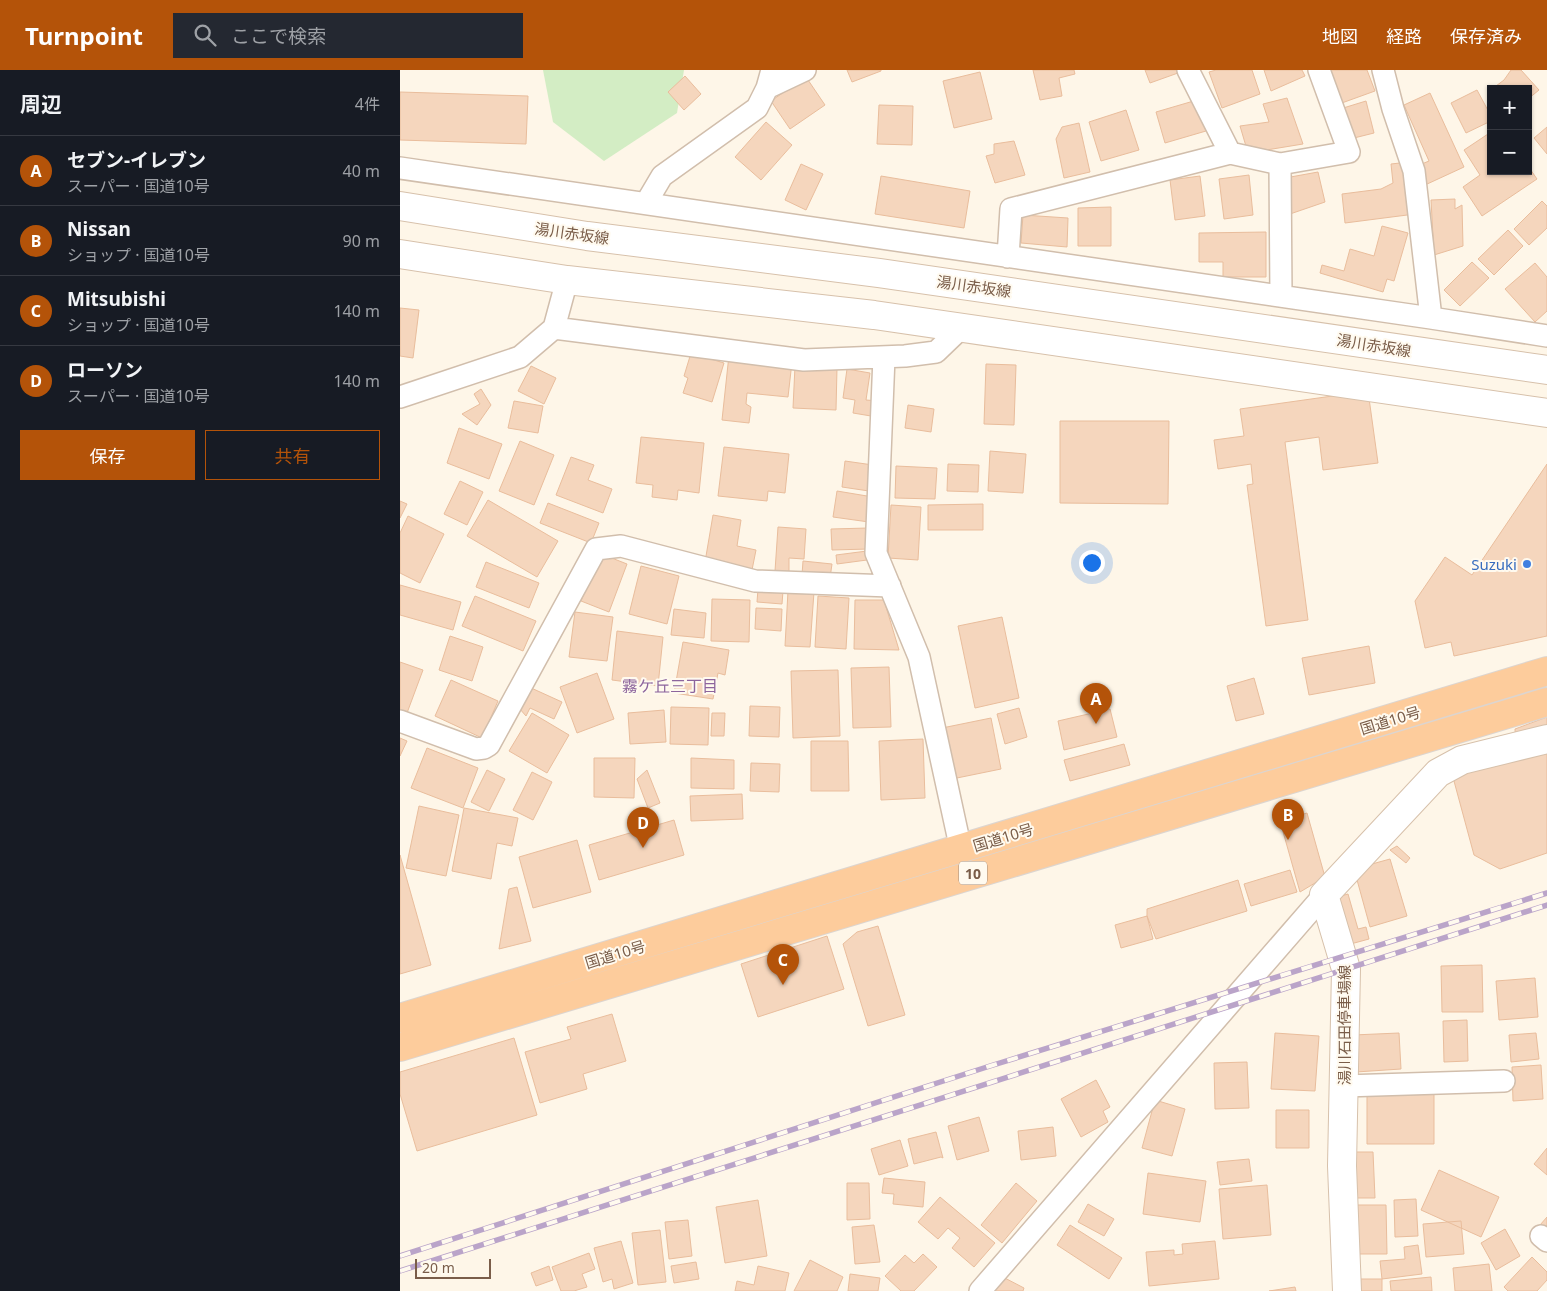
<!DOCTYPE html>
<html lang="ja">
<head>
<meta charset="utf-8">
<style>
	:root { --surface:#171b24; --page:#242831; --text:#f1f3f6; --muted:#9ea1a6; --line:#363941; --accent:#b45309 }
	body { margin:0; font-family:"Noto Sans","Noto Sans JP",sans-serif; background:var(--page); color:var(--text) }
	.controls { position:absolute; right:15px; top:15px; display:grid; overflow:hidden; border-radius:0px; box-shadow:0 1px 4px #0004 }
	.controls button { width:45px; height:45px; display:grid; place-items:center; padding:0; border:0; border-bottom:1px solid var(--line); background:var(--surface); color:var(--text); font:25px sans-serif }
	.scale { position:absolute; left:15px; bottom:12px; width:76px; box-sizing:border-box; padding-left:5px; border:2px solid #7a5d49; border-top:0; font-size:14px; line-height:18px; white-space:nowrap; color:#7a5d49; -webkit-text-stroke:4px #fffaef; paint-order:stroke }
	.you { position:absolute; left:691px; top:492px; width:18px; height:18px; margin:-12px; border:4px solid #fff; border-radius:50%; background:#1a73e8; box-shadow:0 0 0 8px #1a73e833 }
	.badge { display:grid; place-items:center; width:32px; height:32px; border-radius:50%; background:var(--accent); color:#fff; font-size:16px; font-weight:700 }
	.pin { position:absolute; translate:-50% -41px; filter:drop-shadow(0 1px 2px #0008) }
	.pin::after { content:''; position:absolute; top:26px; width:18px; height:15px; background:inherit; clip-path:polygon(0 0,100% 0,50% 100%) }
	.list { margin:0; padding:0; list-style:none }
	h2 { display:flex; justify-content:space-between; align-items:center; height:65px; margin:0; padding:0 20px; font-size:21px }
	h2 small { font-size:16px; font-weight:400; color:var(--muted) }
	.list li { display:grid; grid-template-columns:32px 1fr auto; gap:15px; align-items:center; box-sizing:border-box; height:70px; padding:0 20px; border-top:1px solid var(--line) }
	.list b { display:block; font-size:19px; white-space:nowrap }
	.list p { margin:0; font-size:16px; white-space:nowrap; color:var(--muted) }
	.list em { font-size:16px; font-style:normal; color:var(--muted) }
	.actions { display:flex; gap:10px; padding:15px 20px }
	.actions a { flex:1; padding:11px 0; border:1px solid var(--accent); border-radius:0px; text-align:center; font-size:18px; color:var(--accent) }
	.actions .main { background:var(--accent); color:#fff }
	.icon { flex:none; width:28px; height:28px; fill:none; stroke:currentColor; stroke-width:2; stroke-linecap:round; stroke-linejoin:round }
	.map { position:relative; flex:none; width:1147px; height:1221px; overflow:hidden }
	header { display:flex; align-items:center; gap:30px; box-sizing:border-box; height:70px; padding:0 25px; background:var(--accent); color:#fff }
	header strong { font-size:24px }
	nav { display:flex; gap:28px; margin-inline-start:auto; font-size:18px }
	.search { width:350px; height:45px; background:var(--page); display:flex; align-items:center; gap:12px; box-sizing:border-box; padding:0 18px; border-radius:0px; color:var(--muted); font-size:19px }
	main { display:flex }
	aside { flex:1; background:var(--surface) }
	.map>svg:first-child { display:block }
	.green { fill:#d3edc4 }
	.building { fill:#f5d6bd; stroke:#e9bd9c }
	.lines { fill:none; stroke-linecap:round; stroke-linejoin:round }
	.minor-casing { stroke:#d1beac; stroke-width:24 }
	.secondary-casing { stroke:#d7c1ab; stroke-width:30 }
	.trunk-casing { stroke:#dcd5d0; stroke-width:30 }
	.minor { stroke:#fff; stroke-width:21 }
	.secondary { stroke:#fff; stroke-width:28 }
	.trunk { stroke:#fdcc9c; stroke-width:28 }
	.rail-casing { stroke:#baa4c9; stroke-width:5.5 }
	.rail { stroke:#fffaef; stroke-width:4; stroke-dasharray:11; stroke-linecap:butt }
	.shop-dot { fill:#3f7fe0; stroke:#fffaef; stroke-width:2 }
	.labels { text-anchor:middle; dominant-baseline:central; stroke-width:4; stroke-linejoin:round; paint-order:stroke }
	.shield { fill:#fffaef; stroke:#a28c7b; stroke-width:1 }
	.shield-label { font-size:14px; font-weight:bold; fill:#7a5d49 }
	.street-label { font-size:15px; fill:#7a5d49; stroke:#fffaef }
	.shop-label { font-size:15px; fill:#366cbe; stroke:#fffaef; text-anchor:end }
	.neighbourhood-label { font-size:16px; fill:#8d659d; stroke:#fffaef }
</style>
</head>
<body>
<header>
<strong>Turnpoint</strong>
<div class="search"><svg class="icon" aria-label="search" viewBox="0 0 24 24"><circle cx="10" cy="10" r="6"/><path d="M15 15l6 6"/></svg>ここで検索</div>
<nav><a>地図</a><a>経路</a><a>保存済み</a></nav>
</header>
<main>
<aside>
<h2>周辺<small>4件</small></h2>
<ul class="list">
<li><span class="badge">A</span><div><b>セブン-イレブン</b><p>スーパー · 国道10号</p></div><em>40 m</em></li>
<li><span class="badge">B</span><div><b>Nissan</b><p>ショップ · 国道10号</p></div><em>90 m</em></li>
<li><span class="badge">C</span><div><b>Mitsubishi</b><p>ショップ · 国道10号</p></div><em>140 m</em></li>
<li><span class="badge">D</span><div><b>ローソン</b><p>スーパー · 国道10号</p></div><em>140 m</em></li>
</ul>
<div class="actions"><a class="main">保存</a><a>共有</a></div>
</aside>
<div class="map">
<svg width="1147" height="1221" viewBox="0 0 1147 1221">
	<rect width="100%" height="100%" fill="#fef6e8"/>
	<path class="green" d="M143 0H284L277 43 204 91 153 52Z"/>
	<path class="building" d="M447 0H481V1L452 12Z
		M633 0H674L675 4 659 8 662 26 640 30Z
		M745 0H777L778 3 750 13Z
		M816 0H852L860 24 822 38 809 2Z
		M864 0H902L905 6 871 21Z
		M928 0H967L975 21 939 34Z
		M1111 0H1121L1139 20 1128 29V19H1092L1104 10Z
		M580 2 592 49 554 58 543 11Z
		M285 6 301 24 284 40 268 22Z
		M406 7 425 35 390 59 371 31Z
		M1077 20 1091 46V51L1066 63 1051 33Z
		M0 22 128 26 126 74 0 70Z
		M1030 23 1064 97 1025 115 1017 96 1029 91 1004 35Z
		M887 28 903 74 848 83 840 56 869 52 863 34Z
		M797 30 806 61 765 73 756 42Z
		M966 31 974 63 950 69 940 39Z
		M479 35 513 36 512 75 477 74Z
		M726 40 739 80 701 91 689 52Z
		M366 52 392 75 361 110 335 87Z
		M679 53 690 102 664 108 656 69 662 57Z
		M1147 57V84L1134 68Z
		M1091 62V101H1128V96L1137 109 1082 146 1063 117 1080 105 1064 80Z
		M614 71 625 105 595 113 586 86 594 84V74Z
		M1009 92 1015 144 945 153 942 124 981 119 993 113 991 94Z
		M401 94 423 104 406 140 385 130Z
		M918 102 925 132 890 144 885 108Z
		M849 105 853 145 824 149 819 109Z
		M481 106 570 121 564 158 475 144Z
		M800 106 805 146 775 150 770 110Z
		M1055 129V139L1062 135 1063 176 1034 185 1031 130Z
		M1142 131 1147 136V158L1129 175 1114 159Z
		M711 137V176H678V138Z
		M623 145 668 148 667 177 621 173Z
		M982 156 1008 163 994 211 987 209 983 222 920 203 922 195 944 201 950 179 974 186Z
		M1108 160 1123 176 1094 205 1078 189Z
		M866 162V207H823V192H799V163Z
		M1072 192 1089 208 1060 236 1044 220Z
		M1135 193 1147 207V241L1135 252 1105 219Z
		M0 238 19 240 13 288 0 286Z
		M291 283 324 293 312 332 283 323 288 308 284 306Z
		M329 285 392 292 388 327 347 323 346 334 351 337 349 353 322 350Z
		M586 294 616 295 614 355 584 354Z
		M131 296 156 308 144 334 118 321Z
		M395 296 437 298 436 340 393 338Z
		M447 299 470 303 466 330 479 331 477 347 453 343 455 330 443 328Z
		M81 319 91 335 77 355 62 344 80 334 74 324Z
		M968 321 978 393 923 400 919 367 885 372 908 550 866 556 847 415 853 414 851 394 818 399 814 370 844 366 840 339Z
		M114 331 143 336 138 363 108 358Z
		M508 335 534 339 531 362 505 358Z
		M660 351H769L768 434 660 433Z
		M59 358 102 374 89 409 47 393Z
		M241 367 304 373 299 423 278 420 277 430 252 427 253 415 236 413Z
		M120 371 154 385 134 435 99 421Z
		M324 377 389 384 385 423 368 421 367 431 318 426Z
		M590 381 626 384 623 423 588 421Z
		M171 387 194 395 188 410 212 419 203 443 156 425Z
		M445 391 473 395 469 421 442 417Z
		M548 394 579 395 578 422 547 421Z
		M1147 394V566L1054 586 1051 572 1025 578 1015 531 1045 487 1072 505Z
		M496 396 537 398 535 429 495 428Z
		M60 411 83 422 67 455 44 444Z
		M437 421 473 427 469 452 433 447Z
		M88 430 158 471 137 507 67 466Z
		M0 431 7 434 0 448Z
		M148 433 199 453 191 473 140 453Z
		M583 434V460H528V435Z
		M491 435 521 437 518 490 488 488Z
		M313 445 341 450 337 476 356 480 352 500 305 492Z
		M8 446 44 464 20 513 0 503V463Z
		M378 457 406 459 404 489 389 488V502L375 501Z
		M468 458 469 479 432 480 431 459Z
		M467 481V490L437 494 436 485Z
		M199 483 227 494 209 542 181 531Z
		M403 491 432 494 430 508 402 505Z
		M86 492 139 513 129 538 76 517Z
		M241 496 279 506 267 554 229 544Z
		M0 515 61 532 53 560 0 545Z
		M358 519 383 521 382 534 357 532Z
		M388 521 414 522 410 577 385 576Z
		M75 526 136 551 123 581 62 556Z
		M418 526 449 528 446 579 415 577Z
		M312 529 350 530 349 572 311 571Z
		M455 530H484L499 580 454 579Z
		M356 538 382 539 381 561 355 559Z
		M274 539 306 543 304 568 271 565Z
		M175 542 213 547 207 591 169 587Z
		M602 547 619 628 575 638 558 556Z
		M217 561 263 567 258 616 212 610Z
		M50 566 83 577 72 611 39 600Z
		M283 572 329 580 325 605 318 603 313 629 274 623Z
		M969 576 975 613 909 625 902 588Z
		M0 592 23 600 7 643 0 640Z
		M489 597 491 657 453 658 451 598Z
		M438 600 440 666 393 668 391 601Z
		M197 603 214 649 177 663 160 617Z
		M854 608 864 644 836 651 827 616Z
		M51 610 98 631 82 668 35 646Z
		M129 617 162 632 154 649 130 638 126 646 119 638Z
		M350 636 380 637 379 667 349 666Z
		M271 637 309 638 308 675 270 674Z
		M619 638 627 667 605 674 597 644Z
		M710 639 717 667 664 680 658 651Z
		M264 640 266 672 230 674 228 643Z
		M132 643 169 665 147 703 109 681Z
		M312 643H325L324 666H311Z
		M1147 647V783L1100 799 1074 785 1051 700 1116 682 1115 659Z
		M591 648 601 699 552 709 542 658Z
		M0 668 7 671 0 686Z
		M523 669 525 728 481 730 479 671Z
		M411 671H448L449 721H411Z
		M724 674 730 695 670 711 664 690Z
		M27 678 78 698 63 738 11 718Z
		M194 688H235L234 728 194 727Z
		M291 688 334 690V719L291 718Z
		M351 693 380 694 379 722 350 721Z
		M87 700 105 709 89 741 71 732Z
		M247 700 260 733 248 738 237 709Z
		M132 702 152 712 133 750 113 740Z
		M342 724 343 749 291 751 290 726Z
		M19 736 59 745 46 806 6 798Z
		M64 738 118 748 112 776 97 773 91 809 52 801Z
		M907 743 925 807 900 822 880 751Z
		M274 750 284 785 199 810 189 775Z
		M177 770 191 822 133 838 119 787Z
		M997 776 1010 788 1006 793 990 780Z
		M0 785 31 895 0 904Z
		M990 789 1007 846 970 857 954 799Z
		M890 800 897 822 851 836 844 814Z
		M838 810 847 841 756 869 747 846V839Z
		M117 817 131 871 99 879 109 819Z
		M948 824 958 859 966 857 969 869 947 875 934 828Z
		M747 846 753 869 721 878 715 855Z
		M478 856 505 945 468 956 443 874 457 862Z
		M427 866 444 919 358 947 341 894Z
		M1082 895 1083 942H1042L1041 896Z
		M1135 908 1138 947 1099 950 1096 911Z
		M212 944 226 991 183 1004 187 1019 140 1033 125 982 171 969 167 957Z
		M1067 950 1068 991 1044 992 1043 951Z
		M875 963 919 966 915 1021 871 1019Z
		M999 963 1001 999 956 1002 953 965Z
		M1136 963 1139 989 1111 992 1109 965Z
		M114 968 137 1045 17 1081 0 1024V1002Z
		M847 992 849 1038 815 1039 814 993Z
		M1141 995 1143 1029 1113 1031 1112 997Z
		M696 1010 710 1037 703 1041 708 1052 681 1067 661 1029Z
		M1034 1022V1074H967V1023Z
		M755 1030 785 1039 772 1086 742 1078Z
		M876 1040H909V1078H876Z
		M579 1047 589 1081 557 1090 548 1056Z
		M653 1057 656 1086 621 1090 618 1061Z
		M536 1062 543 1088 541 1087 514 1094 508 1069Z
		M500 1070 508 1096 479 1105 471 1079Z
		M1147 1078V1105L1134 1094Z
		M951 1082H973L975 1128H952Z
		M849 1089 852 1111 820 1115 817 1092Z
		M1039 1100 1099 1127 1081 1167 1021 1140Z
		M748 1103 806 1111 800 1152 743 1144Z
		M484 1108 525 1112 523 1137 493 1134 494 1124 482 1123Z
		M447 1113H469L470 1149 447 1150Z
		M616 1113 637 1131 602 1173 581 1155Z
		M867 1115 871 1165 823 1169 819 1119Z
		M540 1127 595 1173 574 1197 552 1178 560 1168 548 1158 538 1169 518 1152Z
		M1016 1129 1018 1166 995 1167 994 1130Z
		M358 1130 367 1186 325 1193 316 1137Z
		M688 1134 714 1149 704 1166 678 1152Z
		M951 1135H986L987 1184H952Z
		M1147 1147V1161L1140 1155Z
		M288 1150 292 1186 269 1189 265 1152Z
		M1061 1151 1064 1184 1026 1187 1023 1154Z
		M474 1155 480 1192 455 1194 452 1157Z
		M670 1155 722 1188 709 1209 657 1175Z
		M1105 1159 1120 1186 1096 1200 1081 1173Z
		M260 1160 266 1212 238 1215 232 1163Z
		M221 1171 233 1213 214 1219 212 1209 203 1212 194 1178Z
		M815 1171 819 1209 749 1216 746 1182 774 1180V1185L783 1184 782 1174Z
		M1018 1175 1022 1204 982 1209 980 1191 1005 1189 1004 1177Z
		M189 1183 195 1199 182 1204 187 1217 174 1221H161L152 1197Z
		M523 1184 537 1197 514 1221H501L485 1206 505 1185 514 1193Z
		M1132 1187 1147 1202V1210L1137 1221H1108L1104 1217Z
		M410 1190 443 1207 437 1221H394Z
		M296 1192 299 1209 274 1213 271 1196Z
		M1089 1194 1092 1221H1055L1053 1198Z
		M149 1196 153 1210 136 1216 131 1203Z
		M358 1196 389 1203 385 1221H335L337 1211 354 1215Z
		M450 1204 480 1208 478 1221H448Z
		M599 1205 624 1218 623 1221H591Z
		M1031 1207 1032 1221H991L990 1211Z
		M953 1209H982V1221H954Z
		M895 1217 896 1221H869Z"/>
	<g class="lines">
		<g class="minor-casing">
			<path id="minor" d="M983 0 993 39 1014 101 1031 248 1147 266
				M367 18 405 0
				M830 83 880 94 881 226
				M880 94 949 82 919 0
				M0 98 1031 248
				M246 133 262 106 357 38 367 18 372 0
				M608 187 611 139 830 83 788 0
				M154 258 404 290 505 286 536 282 561 258
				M484 287 476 483 519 587 561 780
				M0 327 120 287 154 258 167 210
				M0 651 76 679 84 678 89 675 196 479 221 476 355 511 490 516
				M944 1016 1104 1011
				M1141 1166 1147 1171
				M580 1221 924 825"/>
		</g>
		<g class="secondary-casing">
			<path id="secondary" d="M0 136 187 166 479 203 1147 300
				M0 184 167 210 474 245 1147 343
				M947 1221 942 1096 946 899 924 825 1038 703 1062 690 1147 669"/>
		</g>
		<g class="trunk-casing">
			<path id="trunk" d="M0 948 1147 601
				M0 977 1147 632"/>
		</g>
		<use href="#minor" class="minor"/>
		<use href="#secondary" class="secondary"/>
		<use href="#trunk" class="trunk"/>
		<g class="rail-casing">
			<path id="rail" d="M0 1186 590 996 1147 823
				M0 1201 1147 835"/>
		</g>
		<use href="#rail" class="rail"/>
	</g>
	<circle class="shop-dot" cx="1127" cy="494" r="5"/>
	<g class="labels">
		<rect class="shield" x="559" y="791.5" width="28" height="23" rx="4"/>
		<g class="shield-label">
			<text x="573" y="803">10</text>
		</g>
		<g class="street-label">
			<text transform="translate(172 163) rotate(8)">湯川赤坂線</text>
			<text transform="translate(574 216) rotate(8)">湯川赤坂線</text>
			<text transform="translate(974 275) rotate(9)">湯川赤坂線</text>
			<text transform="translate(990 650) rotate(-17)">国道10号</text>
			<text transform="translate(603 767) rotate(-17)">国道10号</text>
			<text transform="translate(215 884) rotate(-17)">国道10号</text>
			<text transform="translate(944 955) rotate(-90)">湯川石田停車場線</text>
		</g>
		<g class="shop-label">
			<text x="1117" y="494">Suzuki</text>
		</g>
		<g class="neighbourhood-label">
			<text x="270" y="616">霧ケ丘三丁目</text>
		</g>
	</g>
</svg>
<div class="controls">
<button>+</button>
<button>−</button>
</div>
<div class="scale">20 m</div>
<div class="you"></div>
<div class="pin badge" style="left:696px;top:654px">A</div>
<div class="pin badge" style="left:888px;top:770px">B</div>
<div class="pin badge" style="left:383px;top:915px">C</div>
<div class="pin badge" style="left:243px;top:778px">D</div>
</div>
</main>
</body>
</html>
